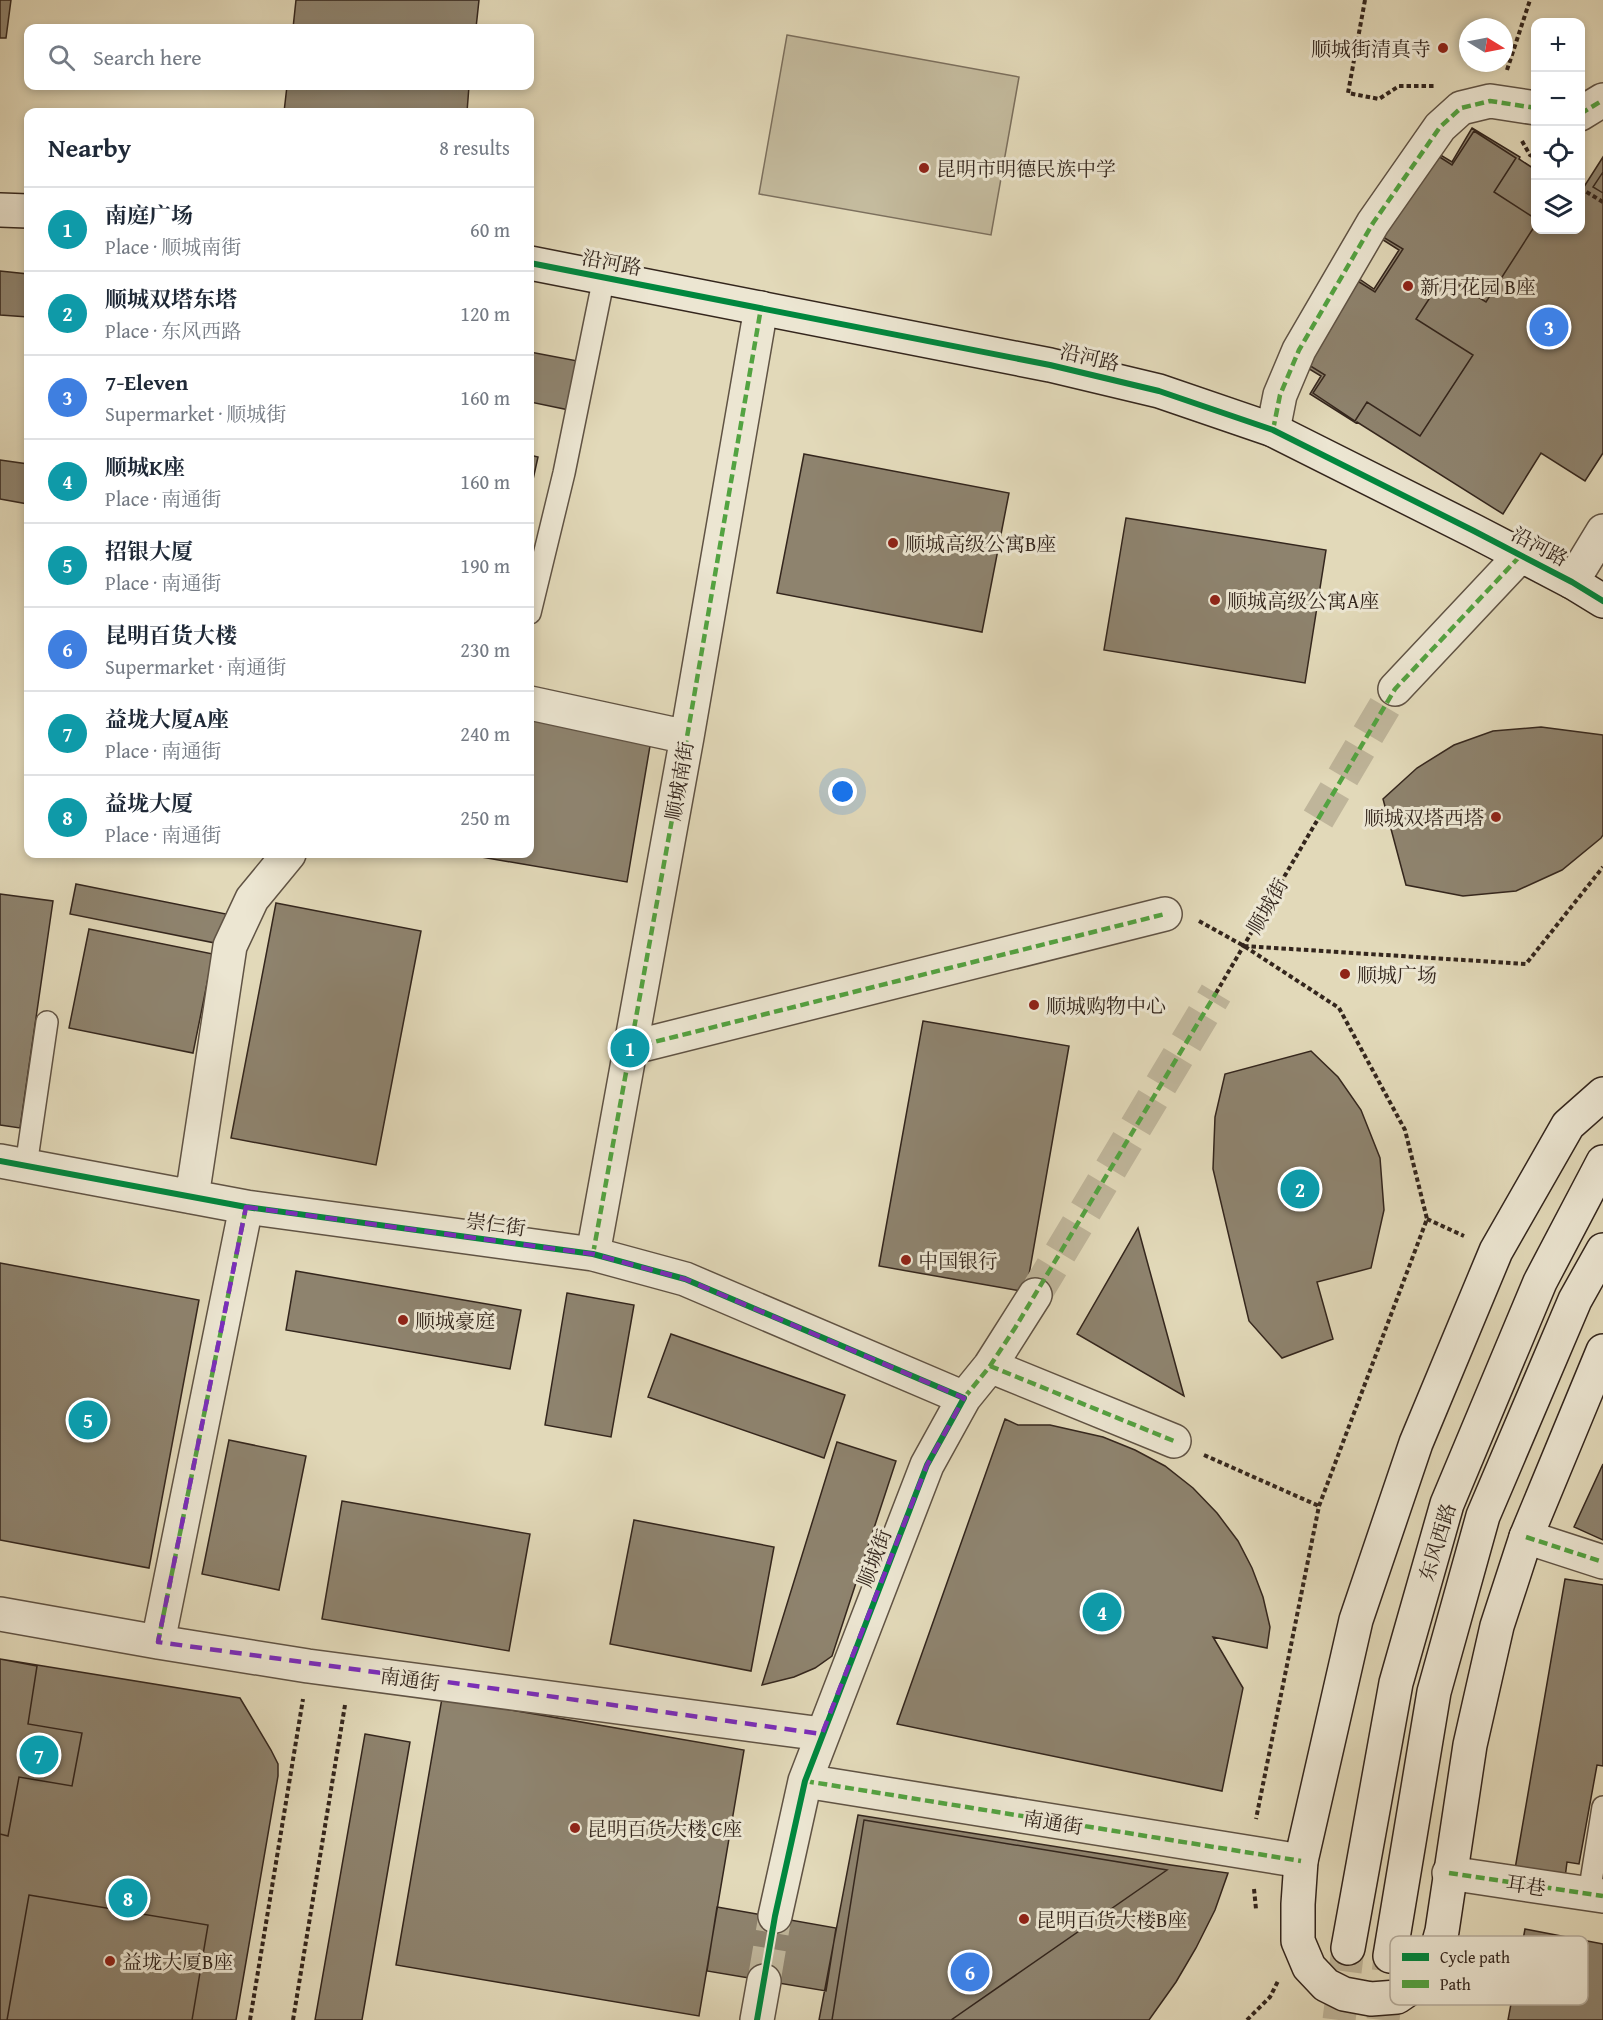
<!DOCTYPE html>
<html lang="en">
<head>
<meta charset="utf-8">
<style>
	:root { --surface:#fff; --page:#f2f2f3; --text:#1f2937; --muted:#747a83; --line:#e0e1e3; --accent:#8f2418 }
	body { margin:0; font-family:"Gentium Book Plus","Noto Serif SC",serif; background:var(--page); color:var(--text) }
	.controls { position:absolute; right:18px; top:18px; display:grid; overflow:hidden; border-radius:12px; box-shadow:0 3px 9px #0003 }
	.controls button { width:54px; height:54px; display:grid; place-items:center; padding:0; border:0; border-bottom:2px solid var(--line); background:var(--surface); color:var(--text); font:30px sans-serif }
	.compass { position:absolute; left:1459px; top:18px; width:54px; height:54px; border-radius:50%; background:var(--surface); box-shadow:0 3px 9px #0003; rotate:100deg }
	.you { position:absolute; left:843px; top:792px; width:21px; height:21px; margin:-15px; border:4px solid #fff; border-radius:50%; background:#1a73e8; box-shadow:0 0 0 9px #1a73e833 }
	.badge { display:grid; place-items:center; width:39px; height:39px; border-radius:50%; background:var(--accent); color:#fff; font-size:20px; font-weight:700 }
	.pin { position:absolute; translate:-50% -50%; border:3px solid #fff; box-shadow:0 2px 6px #0006 }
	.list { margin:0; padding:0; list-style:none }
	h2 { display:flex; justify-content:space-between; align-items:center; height:78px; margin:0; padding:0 24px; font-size:26px }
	h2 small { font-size:20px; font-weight:400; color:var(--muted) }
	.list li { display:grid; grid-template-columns:39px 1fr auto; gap:18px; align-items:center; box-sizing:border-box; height:84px; padding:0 24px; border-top:2px solid var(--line) }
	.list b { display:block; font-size:22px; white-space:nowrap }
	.list p { margin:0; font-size:20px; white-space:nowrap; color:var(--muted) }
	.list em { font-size:20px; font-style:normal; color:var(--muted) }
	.icon { flex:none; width:33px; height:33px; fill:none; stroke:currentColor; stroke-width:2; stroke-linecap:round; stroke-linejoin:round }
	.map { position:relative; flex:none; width:1603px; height:2020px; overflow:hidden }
	.search { position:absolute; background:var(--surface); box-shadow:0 3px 9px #0003; left:24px; top:24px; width:510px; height:66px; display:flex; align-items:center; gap:15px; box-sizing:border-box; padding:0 21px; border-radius:12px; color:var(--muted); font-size:22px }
	.panel { position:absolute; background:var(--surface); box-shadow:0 3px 9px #0003; left:24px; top:108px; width:510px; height:750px; border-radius:12px }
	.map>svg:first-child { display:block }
	.green { fill:#c4bb9e; stroke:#7c705e; stroke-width:1.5 }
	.building { fill:#8e836e; stroke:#34261d; stroke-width:1.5 }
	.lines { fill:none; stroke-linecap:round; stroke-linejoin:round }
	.street-tunnel { stroke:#bfb59a; stroke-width:33; stroke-dasharray:33 16; stroke-linecap:butt }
	.secondary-tunnel { stroke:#bfb59a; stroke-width:33; stroke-dasharray:33 16; stroke-linecap:butt }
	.lane-casing { stroke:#605344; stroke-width:24 }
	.street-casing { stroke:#605344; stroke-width:36 }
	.secondary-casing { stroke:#34261d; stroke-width:36 }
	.path { stroke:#34261d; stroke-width:4; stroke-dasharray:4.5 3; stroke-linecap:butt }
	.lane { stroke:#ece6d2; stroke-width:21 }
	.street { stroke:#ece6d2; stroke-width:33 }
	.secondary { stroke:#ece6d2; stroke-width:33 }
	.quiet { stroke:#53a341; stroke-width:4.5; stroke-dasharray:9 4.5; stroke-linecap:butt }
	.cycleway-casing { stroke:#ece6d2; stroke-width:10 }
	.cycleway { stroke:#00873e; stroke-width:6 }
	.marked { fill:none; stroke:#7b2cbf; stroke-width:4.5; stroke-dasharray:12 8; stroke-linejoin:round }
	.poi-dot { fill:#8f2418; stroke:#ece6d2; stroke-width:2 }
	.labels { text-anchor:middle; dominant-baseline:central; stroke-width:6; stroke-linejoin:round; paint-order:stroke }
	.poi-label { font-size:20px; fill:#34261d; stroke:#ece6d2; text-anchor:start }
	.street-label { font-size:20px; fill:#34261d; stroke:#ece6d2 }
	.key { fill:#ece6d2; stroke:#b5ac9c; stroke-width:1.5 }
	.key-label { font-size:16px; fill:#34261d }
</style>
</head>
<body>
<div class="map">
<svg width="1603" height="2020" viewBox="0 0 1603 2020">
	<rect width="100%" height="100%" fill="#e2d9b9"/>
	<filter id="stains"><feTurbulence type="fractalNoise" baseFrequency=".00333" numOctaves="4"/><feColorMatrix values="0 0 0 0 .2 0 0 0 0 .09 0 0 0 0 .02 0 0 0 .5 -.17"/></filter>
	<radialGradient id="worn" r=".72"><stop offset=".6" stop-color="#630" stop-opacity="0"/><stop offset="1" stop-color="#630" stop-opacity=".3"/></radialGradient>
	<path class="green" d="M787 35 1019 77 991 235 759 194Z"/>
	<path class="building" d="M0 0H11L6 38H0Z
		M296 0H479L476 28H293Z
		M287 86H469L467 112H284Z
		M1472 128 1520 157 1519 159 1536 170V230H1580V193L1603 157V453L1585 481 1541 453 1503 514 1357 422 1356 423 1310 394 1321 376 1301 364 1355 276 1374 289 1399 250 1380 238 1434 151 1452 162Z
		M1474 131 1516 158 1494 192 1536 219V224L1486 302 1444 276 1416 319 1473 355 1420 436 1367 402 1355 421 1313 393 1325 375 1304 362 1356 280 1375 292 1403 249 1383 237 1435 154 1452 165Z
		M1603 172V193L1593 187Z
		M0 271 28 274V317L0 315Z
		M530 352 583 362 574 411 530 402Z
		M804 454 1009 493 982 632 777 593Z
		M530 455 538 457 530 493Z
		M0 460 28 464V504L0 499Z
		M1126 518 1326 550 1305 683 1104 650Z
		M530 719 651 740 627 882 464 854H530Z
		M1541 727 1603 735V835L1601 838 1562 870 1516 891 1463 896 1406 885 1383 799 1417 768 1454 745 1493 731Z
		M76 884 226 914 220 944 70 914Z
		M0 894 53 901 20 1128 0 1125Z
		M276 903 421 931 376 1165 231 1138Z
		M89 929 213 954 193 1053 69 1028Z
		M923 1021 1069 1046 1026 1292 879 1266Z
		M1311 1051 1338 1077 1361 1110 1380 1158 1384 1210 1371 1268 1317 1282 1333 1339 1282 1358 1249 1321 1213 1169 1215 1117 1225 1074Z
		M1138 1228 1184 1396 1077 1334Z
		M0 1263 199 1300 149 1568 0 1540Z
		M296 1271 521 1310 510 1369 286 1330Z
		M567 1293 634 1305 611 1437 545 1425Z
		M671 1334 845 1395 824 1458 648 1397Z
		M1005 1419 1018 1425H1050L1103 1437 1135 1450 1165 1466 1193 1488 1217 1513 1238 1541 1252 1568 1263 1597 1270 1627 1267 1648 1213 1637 1243 1688 1222 1791 897 1724Z
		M229 1440 306 1456 279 1590 202 1574Z
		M837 1442 896 1461 832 1656 815 1668 794 1677 762 1685Z
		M1603 1464V1540L1574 1527Z
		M342 1501 530 1534 509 1651 322 1619Z
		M634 1520 774 1547 751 1671 610 1644Z
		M1565 1579 1603 1585V1766L1597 1765 1579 1864 1567 1862 1565 1878 1515 1869Z
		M0 1659 240 1698 271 1750 278 1764V1776L236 2020H0Z
		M0 1659 37 1666 28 1724 82 1733 72 1786 19 1777 8 1836 0 1834Z
		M442 1698 744 1750 699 2016 396 1965Z
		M365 1734 410 1742 362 2020H315Z
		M858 1815 1171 1865 1228 1873 1215 1910 1196 1948 1176 1982 1149 2020H819Z
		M864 1820 1167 1870 951 2020H832Z
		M29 1895 208 1925 192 2020H7Z
		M717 1907 836 1928 826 1991 707 1971Z
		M1525 1929 1603 1944V2020H1508Z"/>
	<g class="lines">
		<path class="street-tunnel" d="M1318 819 1395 689
			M1035 1295 1216 993
			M764 1981 775 1916"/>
		<path class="secondary-tunnel" d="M1339 2020 1348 1948
			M1383 2020 1390 1956"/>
		<g class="lane-casing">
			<path id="lane" d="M530 613 564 473 604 277
				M26 1166 47 1022
				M1589 1894 1603 1807"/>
		</g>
		<g class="street-casing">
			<path id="street" d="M1580 114 1603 100
				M1273 430 1280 395 1299 350 1373 223 1440 127 1461 108 1490 101 1536 108
				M1572 582 1603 531
				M1395 689 1521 555
				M530 703 687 737
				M630 1048 1165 914
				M0 1161 246 1207 593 1254 685 1279 964 1398
				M192 1197 230 946 252 899 289 854
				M593 1254 687 737 761 308
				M990 1366 1174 1441
				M1526 1537 1603 1562
				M0 1614 158 1642 308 1666 822 1734
				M158 1642 246 1207
				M805 1781 1301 1861
				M1449 1873 1603 1896
				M775 1916 805 1781 927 1465 964 1398 990 1366 1035 1295
				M757 2020 764 1981"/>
		</g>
		<g class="secondary-casing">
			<path id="secondary" d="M0 210 28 211
				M530 263 1050 365 1159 391 1273 430 1474 531 1572 582 1603 601
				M1603 1094 1568 1125 1496 1251 1416 1443 1356 1620 1301 1861 1298 1904V1941L1309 1967 1326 1985 1344 1994 1371 1999 1397 1997 1419 1982 1433 1963 1442 1931 1470 1745 1497 1626 1526 1537 1603 1351
				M1348 1948 1396 1683 1447 1504 1540 1282 1603 1162
				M1390 1956 1434 1692 1483 1516 1575 1300 1603 1250"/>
		</g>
		<path class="path" d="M1365 0 1348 93 1379 99 1399 86H1435
			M1507 70 1530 0
			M1522 141 1530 155 1536 158
			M1580 188 1603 202
			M1199 921 1244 946 1339 1008 1405 1130 1427 1219 1319 1506 1256 1819
			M1244 946 1526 964 1603 867
			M1216 993 1318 819
			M1427 1219 1464 1236
			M1204 1455 1319 1506
			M1254 1889 1256 1909
			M250 2020 303 1699
			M293 2020 345 1705
			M1247 2020 1270 1997 1278 1981"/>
		<use href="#lane" class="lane"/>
		<use href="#street" class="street"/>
		<use href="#secondary" class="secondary"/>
		<path class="quiet" d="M1580 114 1603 100
			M1273 430 1280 395 1299 350 1373 223 1440 127 1461 108 1490 101 1536 108
			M1318 819 1395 689 1521 555
			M630 1048 1165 914
			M593 1254 687 737 761 308
			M990 1366 1174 1441
			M964 1398 990 1366 1015 1328 1216 993
			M1526 1537 1603 1562
			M158 1642 246 1207
			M805 1781 1301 1861
			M1449 1873 1603 1896"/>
		<g class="cycleway-casing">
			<path id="cycleway" d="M530 263 1050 365 1159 391 1273 430 1474 531 1572 582 1603 601
				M0 1161 246 1207 593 1254 685 1279 964 1398 927 1465 805 1781 775 1916 757 2020"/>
		</g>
		<use href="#cycleway" class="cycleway"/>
	</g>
	<path class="marked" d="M246 1207 593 1254 685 1279 964 1398 927 1465 822 1734 158 1642Z"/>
	<g class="poi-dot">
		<circle cx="1443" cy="48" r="6"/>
		<circle cx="924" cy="168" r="6"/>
		<circle cx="1408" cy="286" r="6"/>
		<circle cx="893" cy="543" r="6"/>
		<circle cx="1215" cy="600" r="6"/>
		<circle cx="1496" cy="817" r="6"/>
		<circle cx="1345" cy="974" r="6"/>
		<circle cx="1034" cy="1005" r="6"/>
		<circle cx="906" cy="1260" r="6"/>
		<circle cx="403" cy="1320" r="6"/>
		<circle cx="575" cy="1828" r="6"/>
		<circle cx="1024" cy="1919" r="6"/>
		<circle cx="110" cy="1961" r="6"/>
	</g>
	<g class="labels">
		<g class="poi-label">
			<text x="1431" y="48" text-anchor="end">顺城街清真寺</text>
			<text x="936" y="168">昆明市明德民族中学</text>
			<text x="1420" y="286">新月花园 B座</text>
			<text x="905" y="543">顺城高级公寓B座</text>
			<text x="1227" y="600">顺城高级公寓A座</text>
			<text x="1484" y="817" text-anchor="end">顺城双塔西塔</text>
			<text x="1357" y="974">顺城广场</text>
			<text x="1046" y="1005">顺城购物中心</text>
			<text x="918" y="1260">中国银行</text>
			<text x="415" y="1320">顺城豪庭</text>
			<text x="587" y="1828">昆明百货大楼 C座</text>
			<text x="1036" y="1919">昆明百货大楼B座</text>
			<text x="122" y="1961">益垅大厦B座</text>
		</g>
		<g class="street-label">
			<text transform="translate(612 262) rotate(11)">沿河路</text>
			<text transform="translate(1090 357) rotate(13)">沿河路</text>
			<text transform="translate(1540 546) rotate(28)">沿河路</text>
			<text transform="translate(679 781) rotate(-80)">顺城南街</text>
			<text transform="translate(1267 906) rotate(-60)">顺城街</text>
			<text transform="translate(496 1224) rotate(8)">崇仁街</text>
			<text transform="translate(1437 1542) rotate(-73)">东风西路</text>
			<text transform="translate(874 1558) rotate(-69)">顺城街</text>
			<text transform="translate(410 1679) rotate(8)">南通街</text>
			<text transform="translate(1053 1822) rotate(9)">南通街</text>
			<text transform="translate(1526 1885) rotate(9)">耳巷</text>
		</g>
	</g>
	<rect x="1390" y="1936" width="198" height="69" rx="9" class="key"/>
	<rect x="1402" y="1953" width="27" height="8" fill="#00873e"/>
	<rect x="1402" y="1980" width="27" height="8" fill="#53a341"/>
	<g class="key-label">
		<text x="1440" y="1963">Cycle path</text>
		<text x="1440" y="1990">Path</text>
	</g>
	<rect width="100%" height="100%" filter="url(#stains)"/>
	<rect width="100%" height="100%" fill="url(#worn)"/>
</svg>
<div class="controls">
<button>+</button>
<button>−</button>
<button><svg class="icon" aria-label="locate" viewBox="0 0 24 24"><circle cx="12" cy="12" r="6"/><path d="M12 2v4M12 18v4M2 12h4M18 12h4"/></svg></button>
<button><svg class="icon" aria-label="layers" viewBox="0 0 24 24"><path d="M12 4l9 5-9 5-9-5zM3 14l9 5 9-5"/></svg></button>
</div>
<svg class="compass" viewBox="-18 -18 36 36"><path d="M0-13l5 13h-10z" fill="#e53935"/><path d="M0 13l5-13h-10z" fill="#747a83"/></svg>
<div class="you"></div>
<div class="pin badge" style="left:630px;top:1048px;background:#0f9aa8">1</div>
<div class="pin badge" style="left:1300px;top:1189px;background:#0f9aa8">2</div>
<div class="pin badge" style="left:1549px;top:327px;background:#3f7fe0">3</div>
<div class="pin badge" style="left:1102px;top:1612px;background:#0f9aa8">4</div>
<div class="pin badge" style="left:88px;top:1420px;background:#0f9aa8">5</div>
<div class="pin badge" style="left:970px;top:1972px;background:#3f7fe0">6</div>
<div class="pin badge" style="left:39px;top:1755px;background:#0f9aa8">7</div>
<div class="pin badge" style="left:128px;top:1898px;background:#0f9aa8">8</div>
<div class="search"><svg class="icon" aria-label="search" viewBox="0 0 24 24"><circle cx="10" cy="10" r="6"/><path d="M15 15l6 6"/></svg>Search here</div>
<section class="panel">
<h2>Nearby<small>8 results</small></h2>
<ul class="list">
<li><span class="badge" style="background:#0f9aa8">1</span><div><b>南庭广场</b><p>Place · 顺城南街</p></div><em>60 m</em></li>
<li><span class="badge" style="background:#0f9aa8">2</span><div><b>顺城双塔东塔</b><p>Place · 东风西路</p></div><em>120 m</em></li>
<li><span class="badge" style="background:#3f7fe0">3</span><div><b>7-Eleven</b><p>Supermarket · 顺城街</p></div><em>160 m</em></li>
<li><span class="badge" style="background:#0f9aa8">4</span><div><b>顺城K座</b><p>Place · 南通街</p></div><em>160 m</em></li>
<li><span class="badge" style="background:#0f9aa8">5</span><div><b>招银大厦</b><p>Place · 南通街</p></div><em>190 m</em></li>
<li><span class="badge" style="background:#3f7fe0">6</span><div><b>昆明百货大楼</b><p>Supermarket · 南通街</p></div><em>230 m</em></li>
<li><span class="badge" style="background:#0f9aa8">7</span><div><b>益垅大厦A座</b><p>Place · 南通街</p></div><em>240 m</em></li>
<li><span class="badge" style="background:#0f9aa8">8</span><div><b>益垅大厦</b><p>Place · 南通街</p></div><em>250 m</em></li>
</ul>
</section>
</div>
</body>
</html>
